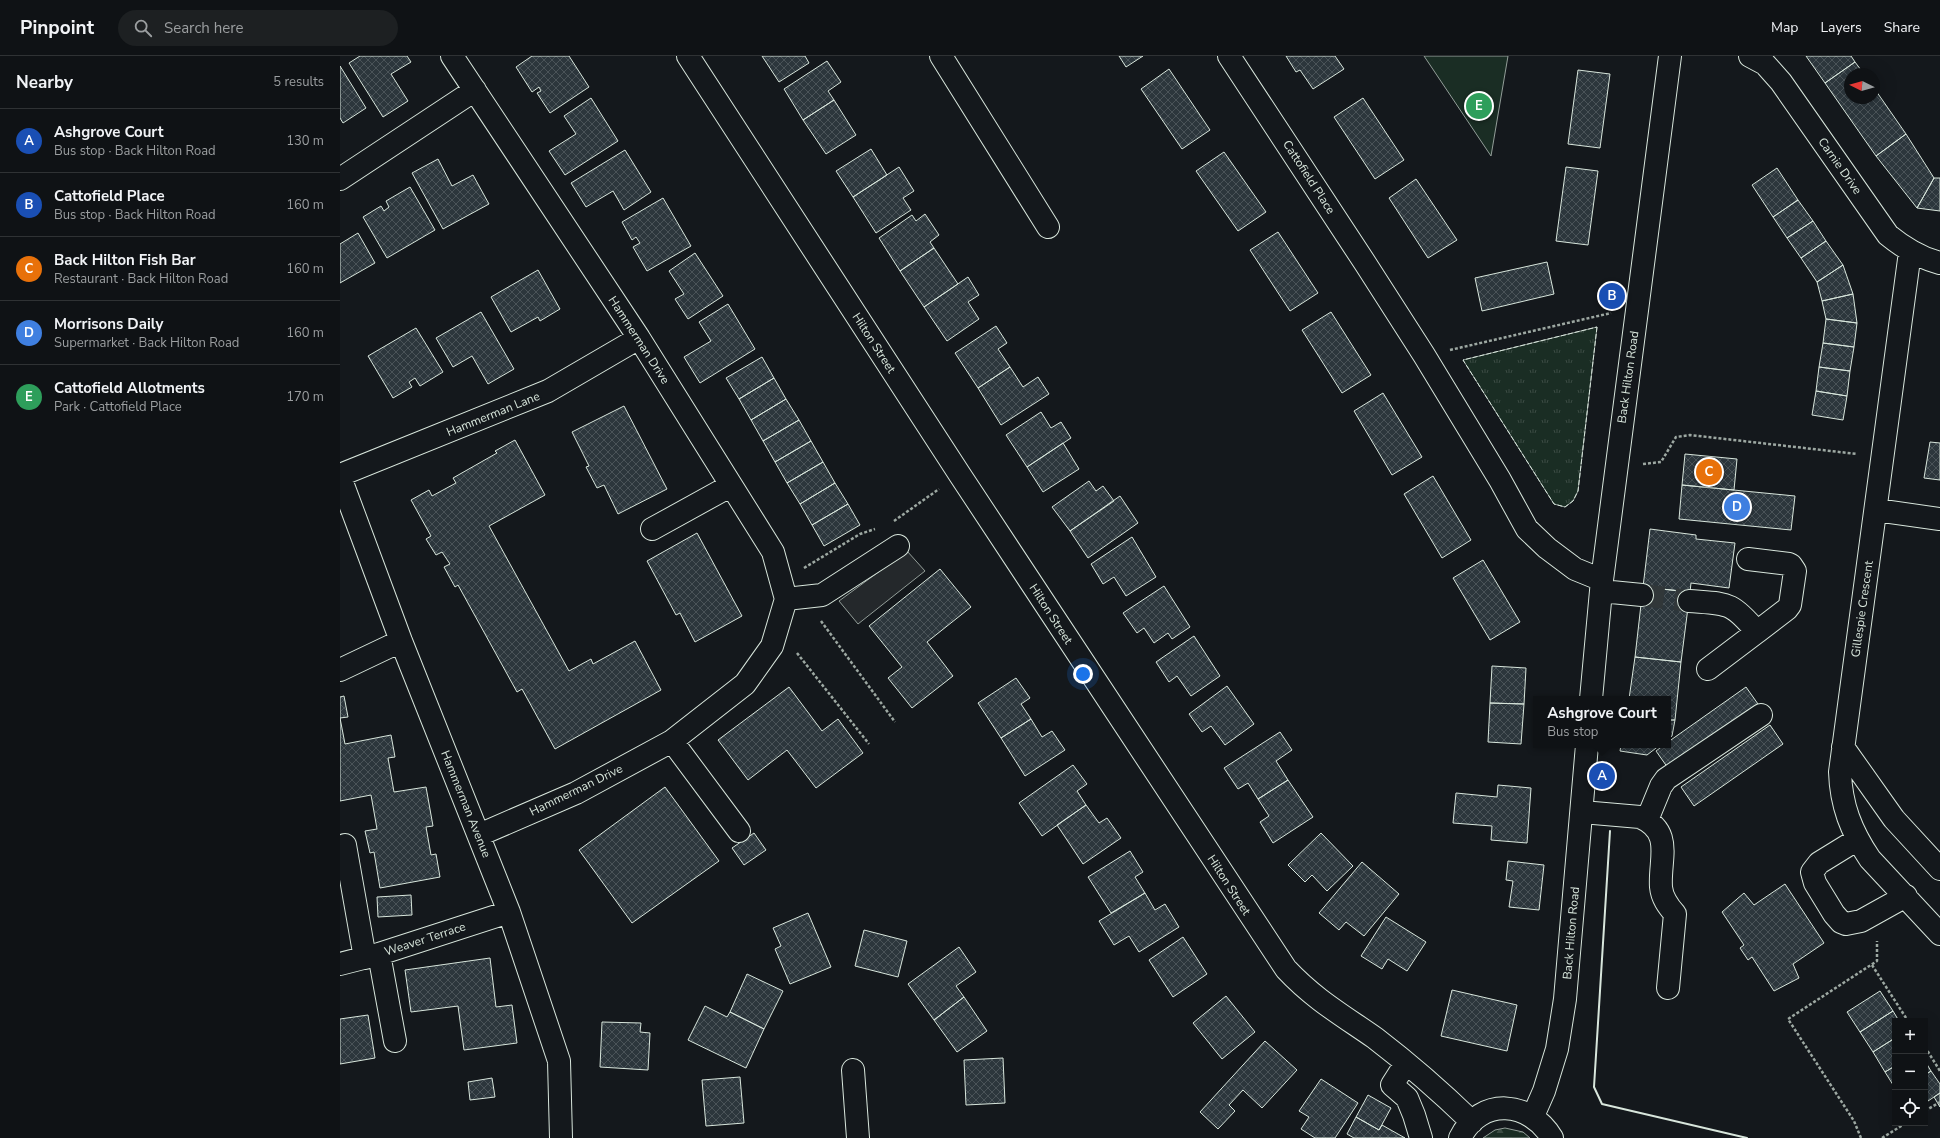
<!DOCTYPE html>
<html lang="en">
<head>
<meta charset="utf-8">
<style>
	:root { --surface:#0f1215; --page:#1d2022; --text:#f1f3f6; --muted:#9b9ea0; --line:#2f3234; --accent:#ffb74d }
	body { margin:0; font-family:"Nunito Sans",sans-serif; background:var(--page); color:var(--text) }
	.controls { position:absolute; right:12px; bottom:12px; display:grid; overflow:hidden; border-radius:0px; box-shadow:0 4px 16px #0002 }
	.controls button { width:36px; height:36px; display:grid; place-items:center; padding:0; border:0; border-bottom:1px solid var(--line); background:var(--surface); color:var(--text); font:20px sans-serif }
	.compass { position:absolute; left:1504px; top:12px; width:36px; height:36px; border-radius:50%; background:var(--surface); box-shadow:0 4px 16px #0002; rotate:275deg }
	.you { position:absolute; left:743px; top:618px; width:14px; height:14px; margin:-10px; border:3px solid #fff; border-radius:50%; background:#1a73e8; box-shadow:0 0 0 6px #1a73e833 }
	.badge { display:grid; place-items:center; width:26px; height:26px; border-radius:50%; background:var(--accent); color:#fff; font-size:13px; font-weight:700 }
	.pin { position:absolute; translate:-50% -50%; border:2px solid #fff; box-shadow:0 1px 4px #0006 }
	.popup { position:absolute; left:1193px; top:640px; width:138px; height:52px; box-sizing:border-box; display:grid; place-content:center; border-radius:0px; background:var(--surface); filter:drop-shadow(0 1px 3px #0005); font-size:13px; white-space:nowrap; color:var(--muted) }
	.popup b { font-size:15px; color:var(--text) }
	.popup::after { content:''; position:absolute; left:50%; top:100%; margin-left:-8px; border:8px solid transparent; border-top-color:var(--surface) }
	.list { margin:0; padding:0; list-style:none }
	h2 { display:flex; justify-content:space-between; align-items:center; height:52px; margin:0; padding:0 16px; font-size:17px }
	h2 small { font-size:13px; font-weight:400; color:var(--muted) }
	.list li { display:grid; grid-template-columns:26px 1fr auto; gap:12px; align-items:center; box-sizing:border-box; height:64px; padding:0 16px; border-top:1px solid var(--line) }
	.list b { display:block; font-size:15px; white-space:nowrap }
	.list p { margin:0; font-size:13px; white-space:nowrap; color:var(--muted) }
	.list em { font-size:13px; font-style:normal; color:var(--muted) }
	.icon { flex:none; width:22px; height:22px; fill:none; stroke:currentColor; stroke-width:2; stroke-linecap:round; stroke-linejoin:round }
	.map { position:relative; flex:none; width:1600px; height:1082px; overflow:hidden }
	header { display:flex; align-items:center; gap:24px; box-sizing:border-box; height:56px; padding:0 20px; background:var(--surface); border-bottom:1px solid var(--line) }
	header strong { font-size:19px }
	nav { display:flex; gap:22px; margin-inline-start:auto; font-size:14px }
	.search { width:280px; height:36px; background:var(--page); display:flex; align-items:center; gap:10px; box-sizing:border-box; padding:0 14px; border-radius:22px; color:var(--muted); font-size:15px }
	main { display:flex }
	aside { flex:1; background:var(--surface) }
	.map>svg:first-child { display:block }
	.grass { fill:url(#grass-tufts); stroke:#939e99 }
	.forest { fill:url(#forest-firs); stroke:#939e99 }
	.garden { fill:#1a2d24; stroke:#939e99 }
	.parking { fill:#24282b; stroke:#939e99 }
	.building { fill:url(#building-cross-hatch); stroke:#d8e6dc }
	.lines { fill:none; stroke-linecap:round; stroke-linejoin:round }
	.minor-tunnel { stroke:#313739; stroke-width:22; stroke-dasharray:22 11; stroke-linecap:butt }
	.minor-casing { stroke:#d8e6dc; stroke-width:24 }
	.path { stroke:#9da8a2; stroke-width:2.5; stroke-dasharray:3 2; stroke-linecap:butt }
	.minor { stroke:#14181c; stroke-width:22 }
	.fence { stroke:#d8e6dc; stroke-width:1; stroke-dasharray:5 2; stroke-linecap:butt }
	.wall { stroke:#d8e6dc; stroke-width:2 }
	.labels { text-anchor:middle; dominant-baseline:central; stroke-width:3; stroke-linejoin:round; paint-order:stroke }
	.street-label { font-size:12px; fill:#d8e6dc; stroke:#14181c }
</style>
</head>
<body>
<header>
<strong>Pinpoint</strong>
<div class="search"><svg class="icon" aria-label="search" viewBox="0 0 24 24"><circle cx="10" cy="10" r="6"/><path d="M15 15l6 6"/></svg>Search here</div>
<nav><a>Map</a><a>Layers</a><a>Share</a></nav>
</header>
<main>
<aside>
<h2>Nearby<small>5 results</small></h2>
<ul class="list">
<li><span class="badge" style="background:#1a4fb4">A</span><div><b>Ashgrove Court</b><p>Bus stop · Back Hilton Road</p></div><em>130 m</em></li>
<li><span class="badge" style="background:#1a4fb4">B</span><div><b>Cattofield Place</b><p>Bus stop · Back Hilton Road</p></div><em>160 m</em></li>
<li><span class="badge" style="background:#e8710a">C</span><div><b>Back Hilton Fish Bar</b><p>Restaurant · Back Hilton Road</p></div><em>160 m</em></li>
<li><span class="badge" style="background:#3f7fe0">D</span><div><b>Morrisons Daily</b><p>Supermarket · Back Hilton Road</p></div><em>160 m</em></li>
<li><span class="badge" style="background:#2e9e5b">E</span><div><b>Cattofield Allotments</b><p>Park · Cattofield Place</p></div><em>170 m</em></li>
</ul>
</aside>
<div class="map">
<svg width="1600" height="1082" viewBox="0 0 1600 1082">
	<defs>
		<pattern id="grass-tufts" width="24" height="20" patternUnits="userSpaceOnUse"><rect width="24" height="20" fill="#1a2d24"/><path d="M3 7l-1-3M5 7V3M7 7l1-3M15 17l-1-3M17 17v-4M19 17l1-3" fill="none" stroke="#3b4b43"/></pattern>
		<pattern id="forest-firs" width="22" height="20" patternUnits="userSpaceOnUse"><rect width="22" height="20" fill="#1a2d24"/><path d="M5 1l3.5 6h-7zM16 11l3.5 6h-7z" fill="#3b4b43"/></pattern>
		<pattern id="building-cross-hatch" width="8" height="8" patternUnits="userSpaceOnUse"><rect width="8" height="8" fill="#2c363c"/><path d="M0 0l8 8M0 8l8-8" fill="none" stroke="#4a5358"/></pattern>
	</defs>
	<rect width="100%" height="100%" fill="#14181c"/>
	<path class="grass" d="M1257 271 1238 435 1233 445 1225 451 1214 448 1123 304Z"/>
	<path class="forest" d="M1165 1072 1183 1076 1190 1082H1143L1155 1074Z"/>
	<path class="garden" d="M1084 0H1168L1151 100Z"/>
	<path class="parking" d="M567 495 585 515 518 568 499 545Z"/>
	<path class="building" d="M20 0H67L71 6 51 18 68 45 43 61 9 7Z
		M192 0H229L249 31 210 57 197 37 201 35 199 31 192 36 176 11Z
		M422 0H465L469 7 439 26Z
		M779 0H803L786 11Z
		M946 0H995L1004 13 973 33 960 14 956 16Z
		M1466 0H1511L1515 6 1485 27Z
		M487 5 501 26 488 35 494 44 463 64 444 33Z
		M1515 6 1524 18H1510V42H1534V32L1566 78 1536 100 1485 27Z
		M0 10 26 52 3 67 0 62Z
		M829 13 870 74 842 93 801 33Z
		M1238 14 1270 18 1260 92 1228 88Z
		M251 42 278 85 225 119 209 95 236 78 224 60Z
		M1023 42 1064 104 1035 123 994 61Z
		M494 44 516 79 486 98 463 64Z
		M1566 78 1594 122 1577 152 1536 100Z
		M531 93 547 119 513 141 496 115Z
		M285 94 311 136 284 154 273 135 246 151 231 127Z
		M884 96 926 156 898 175 856 115Z
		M98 103 112 130 133 119 149 148 103 173 72 117Z
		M559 111 574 135 563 142 571 154 536 177 513 141Z
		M1226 111 1258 115 1248 189 1216 185Z
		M1437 112 1458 144 1433 161 1412 129Z
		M1594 122H1600V155L1577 152Z
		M1076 123 1117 184 1088 202 1049 142Z
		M70 131 95 174 47 202 23 161 41 150 44 155 49 151 46 145Z
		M323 142 351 190 307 215 293 191 300 187 296 181 292 184 282 166Z
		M1458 144 1473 165 1447 182 1433 161Z
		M585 158 599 179 590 186 594 192 560 215 539 182 572 159 576 165Z
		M1473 165 1486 185 1461 202 1447 182Z
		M938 176 978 237 950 255 910 194Z
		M18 177 35 207 0 227V188Z
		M1486 185 1503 209 1477 226 1461 202Z
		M594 192 618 228 584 251 560 215Z
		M355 197 383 240 348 263 335 243 344 238 329 215Z
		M1207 206 1214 238 1142 255 1135 222Z
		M1503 209 1513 238 1482 245 1477 226Z
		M198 214 220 253 200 265 198 261 171 276 151 241Z
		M628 221 639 239 628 246 639 263 607 285 584 251Z
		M1513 238 1517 267 1486 263 1482 245Z
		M388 248 415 293 360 327 344 301 371 285 359 266Z
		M141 256 174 313 148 328 132 300 113 311 96 282Z
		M991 256 1031 319 1002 337 962 274Z
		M1486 263 1517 267 1514 291 1483 287Z
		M656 270 667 287 658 293 670 311 638 332 615 297Z
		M76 272 103 316 80 330 75 322 69 326 72 331 53 342 28 300Z
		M1483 287 1514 291 1510 315 1479 311Z
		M422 301 434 322 399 343 386 322Z
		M670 311 683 331 698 321 709 338 661 369 638 332Z
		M1479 311 1510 315 1507 340 1476 335Z
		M434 322 446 343 411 364 399 343Z
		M1476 335 1507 340 1503 364 1472 359Z
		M1043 337 1082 401 1052 419 1014 355Z
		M446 343 459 364 423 385 411 364Z
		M284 350 327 433 278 458 264 429 257 432 246 411 249 410 232 376Z
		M701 356 711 372 721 366 731 382 687 411 666 379Z
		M459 364 471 385 435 406 423 385Z
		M175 384 205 439 149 470 229 615 251 603 253 608 295 585 321 634 215 693 182 633 177 636 118 529 115 531 104 511 110 508 102 496 96 499 86 483 91 480 71 444 89 434 92 440 116 427 113 422 157 397 155 395Z
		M471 385 483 406 447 427 435 406Z
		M1590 386 1600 387V424L1584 422Z
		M723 387 739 413 703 436 687 411Z
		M1345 398 1397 403 1394 434 1342 429Z
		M483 406 495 427 460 448 447 427Z
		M1093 420 1131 484 1102 502 1064 438Z
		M749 425 756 435 763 430 774 445 730 475 712 451Z
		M495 427 508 448 472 469 460 448Z
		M1342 429 1455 440 1451 474 1339 463Z
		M780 440 798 467 748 502 730 475Z
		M508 448 520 469 484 490 472 469Z
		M1310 473 1356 479V483L1395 487 1389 532 1351 527 1350 536 1303 531Z
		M357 477 402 560 355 586 340 557 336 559 307 505Z
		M792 481 816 521 786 540 774 521 763 528 751 508Z
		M1143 504 1180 566 1150 584 1113 522Z
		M600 513 631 551 587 586 613 620 572 652 548 622 562 611 529 570Z
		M824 530 850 571 832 583 828 577 814 587 804 572 797 577 783 557Z
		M1303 531 1350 536 1341 606 1295 601Z
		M854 580 880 620 851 640 837 620 829 626 816 606Z
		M1295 601 1341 606 1335 664H1328V643H1289Z
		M1152 610 1186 612 1184 648 1150 647Z
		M676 622 690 642 681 648 691 663 661 682 638 647Z
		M887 630 914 668 885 689 871 670 862 676 849 658Z
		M449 631 482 675 498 663 523 697 476 732 447 694 408 724 378 684Z
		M1406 631 1418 648 1328 712 1316 695 1324 689H1328V686Z
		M4 640 8 661 0 662 5 688 51 679 55 701 48 702 54 736 86 731 93 770 86 771 91 799 96 798 100 821 40 832 34 796 30 797 25 775 37 773 31 739 0 745V641Z
		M1150 647 1184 648 1181 688 1148 686Z
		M691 663 702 681 712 675 725 694 685 720 661 682Z
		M1328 664H1335L1332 680 1328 683Z
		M1430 669 1443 688 1354 750 1341 731Z
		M940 676 952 694 936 705 948 724 918 743 908 727 898 733 884 712Z
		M1281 689H1320L1307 699 1280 695Z
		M733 709 747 728 737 735 746 749 702 780 679 747Z
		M948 724 973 761 933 787 920 766 929 760 918 743Z
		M1158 729 1191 732 1187 787 1151 784 1152 770 1113 767 1116 737 1157 741Z
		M325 731 379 805 292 867 239 794Z
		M746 749 759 767 767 762 781 782 743 808 717 769Z
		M414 777 426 794 404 809 392 792Z
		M981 777 1013 810 987 835 972 819 965 826 948 809Z
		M790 795 803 816 795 821 805 837 771 857 748 821Z
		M1168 805 1204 809 1199 854 1169 851 1173 825 1166 824Z
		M1022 806 1059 838 1024 880 1006 866 999 874 979 857Z
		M1445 828 1484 887 1453 908 1459 922 1434 935 1412 901 1408 904 1400 892 1404 889 1382 856 1404 837 1414 849Z
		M805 837 815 854 825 848 839 871 799 896 789 880 774 889 759 865Z
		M71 839 72 859 38 861 37 841Z
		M468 857 491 911 450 928 435 893 441 890 433 872Z
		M1046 861 1086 886 1067 915 1048 903 1042 913 1021 900Z
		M524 874 567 885 558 921 515 910Z
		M843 881 867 918 833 941 809 904Z
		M619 891 636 916 616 930 624 941 594 964 568 928Z
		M150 902 156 951 172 949 177 987 124 994 118 950 71 956 65 914Z
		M407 918 443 935 424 973 390 956Z
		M1112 934 1177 949 1167 995 1101 980Z
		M1540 935 1553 955 1520 976 1507 956Z
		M886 940 915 976 882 1003 853 967Z
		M624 941 647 975 617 996 594 964Z
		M365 950 387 961 390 956 424 973 406 1012 348 984Z
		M1553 955 1559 965H1555V982L1533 996 1520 976Z
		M28 959 35 1002 0 1008V963Z
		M262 966 301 967 300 976 310 977 308 1014 260 1011Z
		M1555 982V1010L1545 1016 1533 996Z
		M925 985 957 1014 922 1052 903 1034 889 1049 895 1055 878 1073 860 1056Z
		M663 1002 665 1047 626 1049 624 1004Z
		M1585 1005 1591 1015 1585 1019Z
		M1555 1010V1032L1545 1016Z
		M1591 1015 1600 1028V1037L1585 1047V1019Z
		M400 1021 404 1067 366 1070 362 1024Z
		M152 1022 155 1041 130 1044 128 1026Z
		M981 1023 1018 1047 995 1082H975L961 1073 969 1061 959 1055Z
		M1600 1037V1051L1594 1041Z
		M1028 1039 1051 1052 1039 1074 1016 1061Z
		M1016 1061 1039 1074 1042 1069 1065 1082H1014L1007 1078Z"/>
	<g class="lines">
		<path class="minor-tunnel" d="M1302 539 1349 545"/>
		<g class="minor-casing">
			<path id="minor" d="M112 0 299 282 433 496 446 543 432 590 405 628 332 685 236 737 139 779
				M348 0 620 419 946 913C974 943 1002 959 1035 982 1069 1008 1101 1036 1132 1066
				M601 0 708 171
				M889 0 1025 207 1084 299 1160 424 1187 473 1207 492 1235 513 1262 524
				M1410 0 1425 8 1441 26 1548 179C1564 192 1580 202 1600 207
				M0 123 135 34
				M1570 196 1500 716C1501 749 1511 775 1530 803L1600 878
				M0 419 208 335 299 282
				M0 421 61 585 169 856 219 1005 221 1082
				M1536 454 1600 463
				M312 473 390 430
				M1261 535 1302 539
				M446 543 482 539 558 490
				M1349 545C1388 548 1391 545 1417 576L1447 553 1450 549 1455 515 1451 509 1449 508 1408 503
				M1368 613 1417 576
				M0 614 61 585
				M1251 643 1262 524 1330 0
				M332 685 399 775
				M1503 691 1554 763 1600 813
				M1242 756 1300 761C1334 776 1319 803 1321 831 1322 842 1328 850 1335 858L1328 932
				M1307 764 1321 730 1326 723 1421 659
				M1518 783 1479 807 1472 816 1475 827 1494 858 1501 866 1506 868 1521 865 1566 840
				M5 789 25 902
				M39 898 55 985
				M0 908 39 898 169 856
				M1066 1007 1052 1029 1067 1042 1074 1059 1081 1082
				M513 1014 518 1082
				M1193 1060 1204 1035 1217 993 1225 943 1247 689
				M1120 1082C1141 1040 1190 1045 1212 1082"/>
		</g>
		<path class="path" d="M1110 294 1271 257
			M1303 408 1321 406 1336 381 1350 379 1517 398
			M554 465 599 433
			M464 512 520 478 535 473
			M481 565 555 666
			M457 597 529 688
			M1532 909 1568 965
			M1585 991 1600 1015
			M1585 1055 1600 1046
			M1521 1082 1514 1065 1448 963 1537 905V885
			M1542 1082 1566 1067"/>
		<use href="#minor" class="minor"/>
		<path class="fence" d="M1257 271 1238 435 1233 445 1225 451 1214 448 1123 304Z"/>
		<path class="wall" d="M1270 775 1254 1031 1262 1048 1407 1082"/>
	</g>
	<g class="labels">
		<g class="street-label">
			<text transform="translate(1500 110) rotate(55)">Carnie Drive</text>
			<text transform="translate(969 121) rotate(57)">Cattofield Place</text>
			<text transform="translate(299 284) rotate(57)">Hammerman Drive</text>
			<text transform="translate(534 287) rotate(57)">Hilton Street</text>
			<text transform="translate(1288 321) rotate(-82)">Back Hilton Road</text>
			<text transform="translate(153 358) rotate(-22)">Hammerman Lane</text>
			<text transform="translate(1522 553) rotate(-82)">Gillespie Crescent</text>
			<text transform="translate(711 558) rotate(57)">Hilton Street</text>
			<text transform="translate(236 734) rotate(-26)">Hammerman Drive</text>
			<text transform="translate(126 748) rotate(68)">Hammerman Avenue</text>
			<text transform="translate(889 829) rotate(57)">Hilton Street</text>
			<text transform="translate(1231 877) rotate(-85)">Back Hilton Road</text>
			<text transform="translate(85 883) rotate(-18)">Weaver Terrace</text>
		</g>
	</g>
</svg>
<div class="controls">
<button>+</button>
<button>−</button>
<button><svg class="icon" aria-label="locate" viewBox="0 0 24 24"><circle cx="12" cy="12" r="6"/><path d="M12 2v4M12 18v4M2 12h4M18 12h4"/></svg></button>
</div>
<svg class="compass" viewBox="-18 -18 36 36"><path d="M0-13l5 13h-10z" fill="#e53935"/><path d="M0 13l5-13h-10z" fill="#9b9ea0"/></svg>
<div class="you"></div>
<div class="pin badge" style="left:1262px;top:720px;background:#1a4fb4">A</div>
<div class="popup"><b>Ashgrove Court</b>Bus stop</div>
<div class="pin badge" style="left:1272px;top:240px;background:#1a4fb4">B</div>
<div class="pin badge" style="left:1369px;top:416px;background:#e8710a">C</div>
<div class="pin badge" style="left:1397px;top:451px;background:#3f7fe0">D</div>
<div class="pin badge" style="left:1139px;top:50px;background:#2e9e5b">E</div>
</div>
</main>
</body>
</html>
